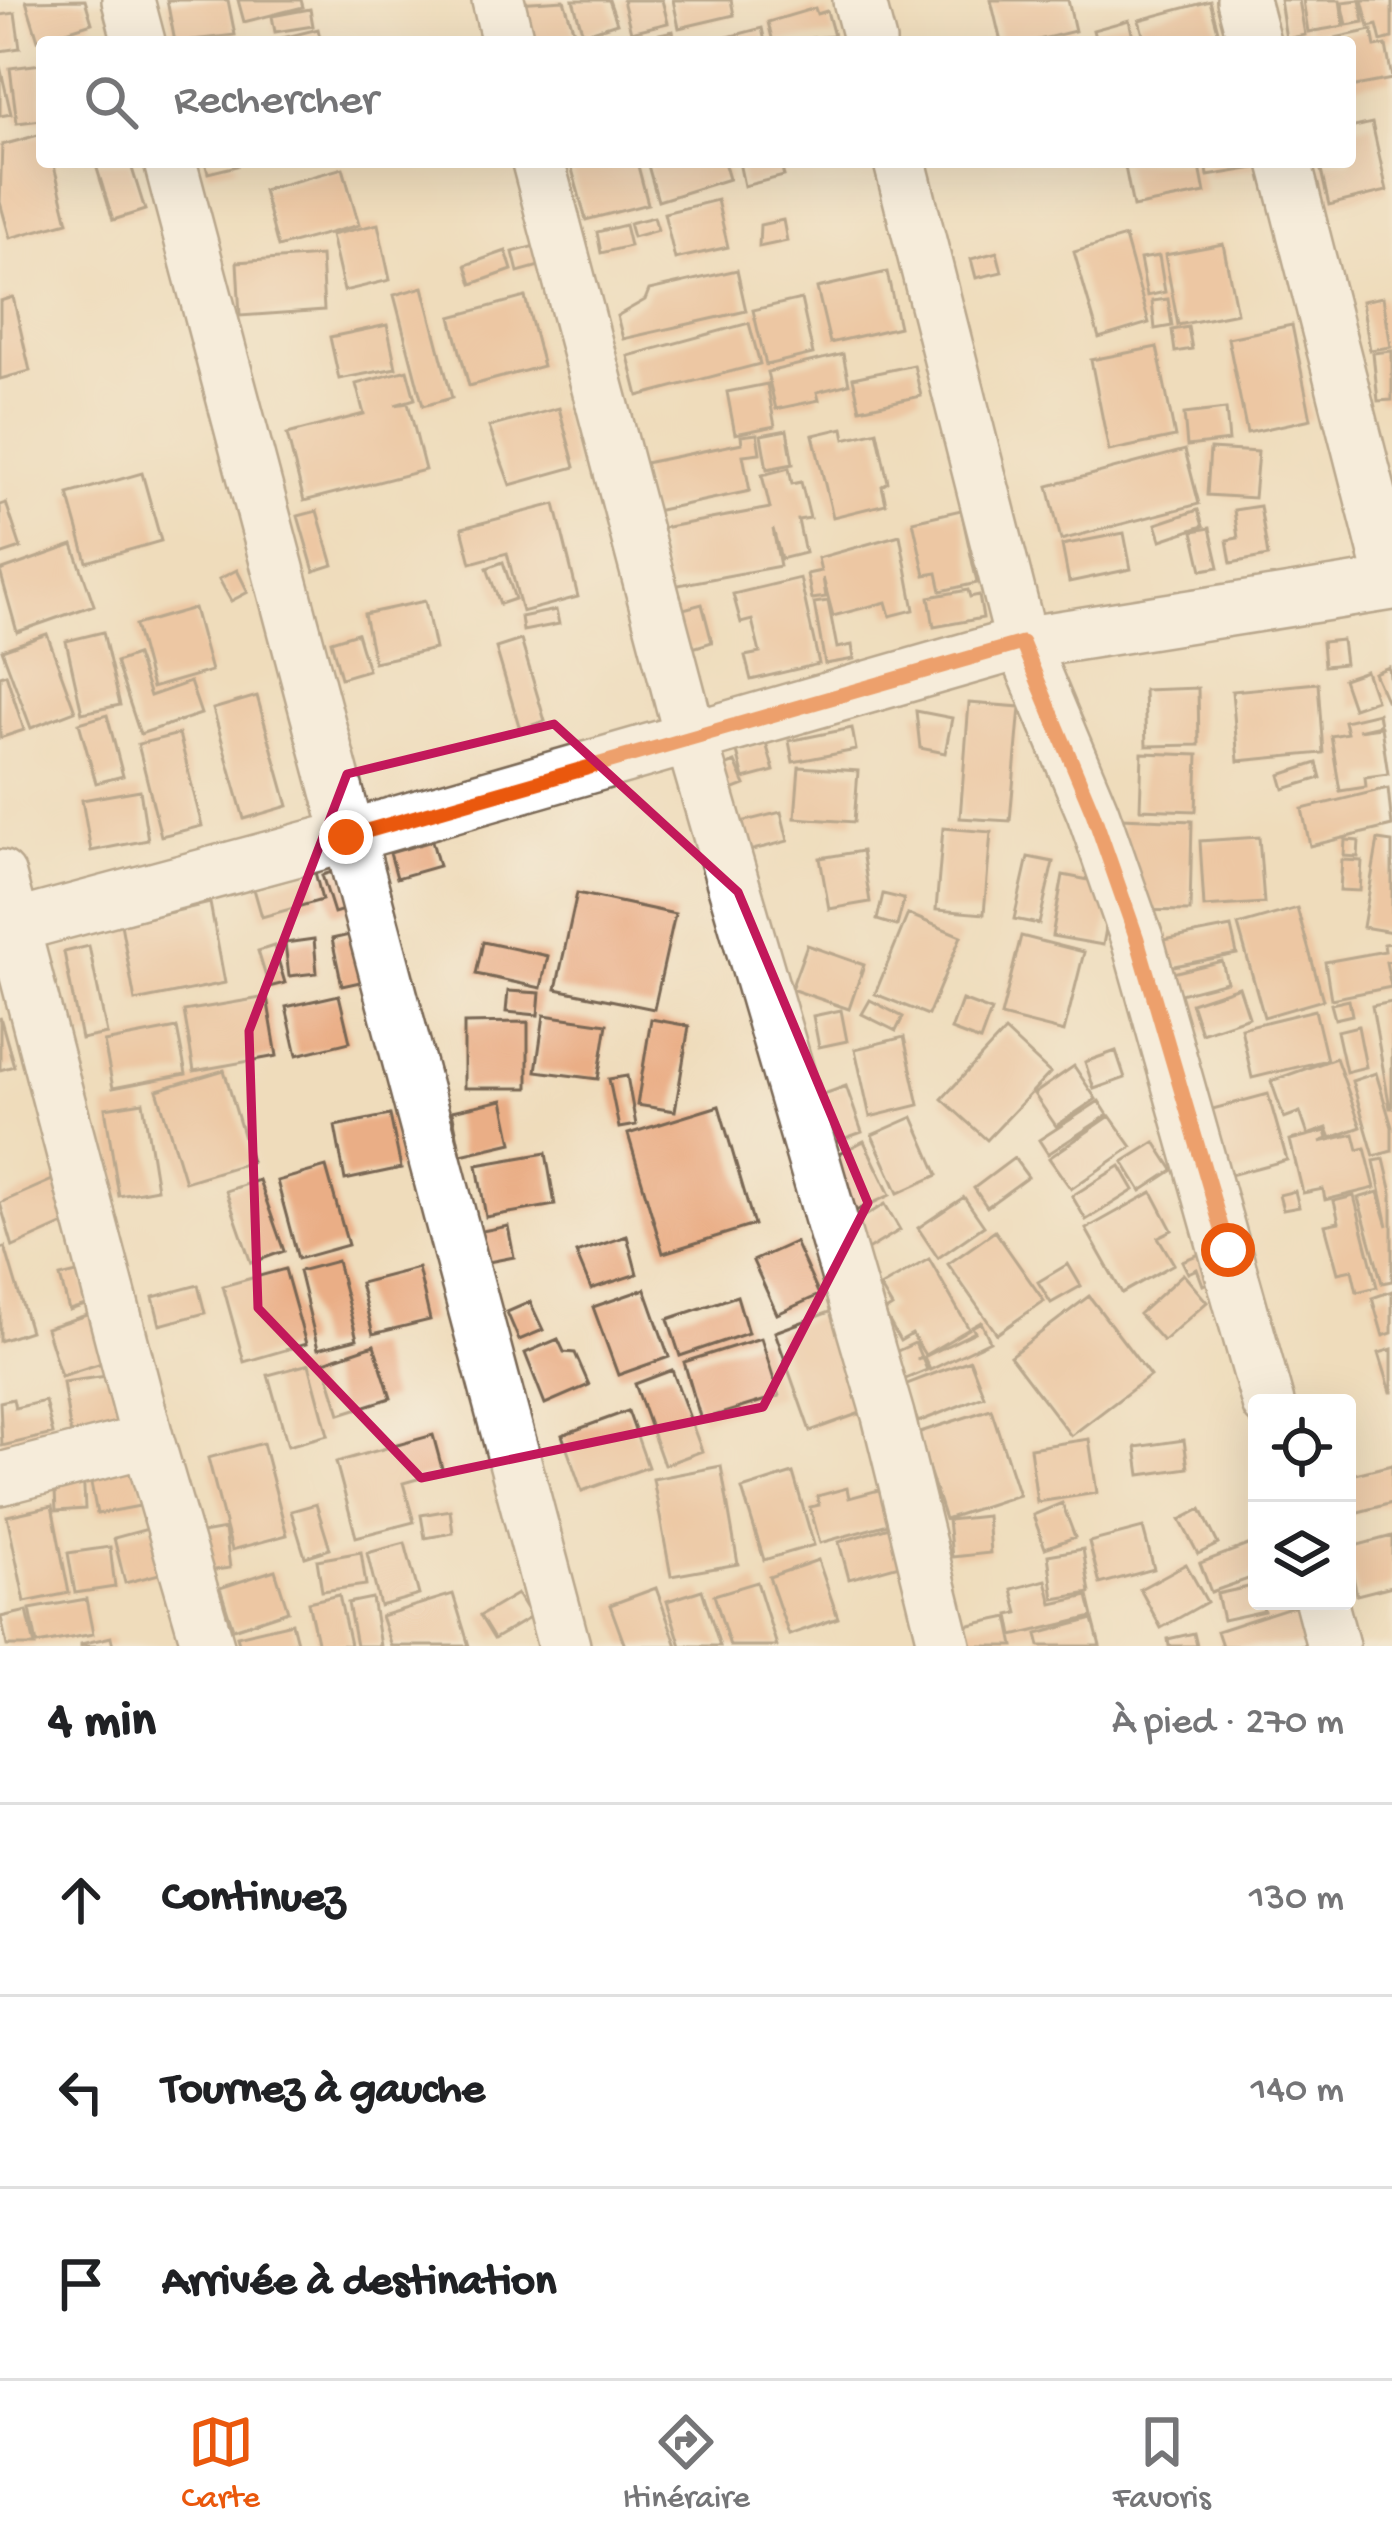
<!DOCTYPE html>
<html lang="fr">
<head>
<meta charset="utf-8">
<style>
	:root { --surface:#fff; --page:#f2f2f2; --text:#202124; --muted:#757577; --line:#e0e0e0; --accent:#ea580c }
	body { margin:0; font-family:"Gochi Hand",sans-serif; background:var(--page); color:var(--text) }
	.controls { position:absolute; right:36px; bottom:36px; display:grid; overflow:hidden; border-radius:12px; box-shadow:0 12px 48px #0002 }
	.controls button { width:108px; height:108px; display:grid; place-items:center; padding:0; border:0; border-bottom:3px solid var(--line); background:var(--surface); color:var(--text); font:60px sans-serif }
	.stop { position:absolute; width:36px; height:36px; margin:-27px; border:9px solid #ea580c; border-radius:50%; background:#fff }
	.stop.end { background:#ea580c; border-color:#fff; box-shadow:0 3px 12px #0008 }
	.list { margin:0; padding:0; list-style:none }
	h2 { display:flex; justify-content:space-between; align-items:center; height:156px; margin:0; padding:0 48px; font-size:51px }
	h2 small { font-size:39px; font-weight:400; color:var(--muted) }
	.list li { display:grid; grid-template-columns:78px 1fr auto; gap:36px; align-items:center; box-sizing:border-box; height:192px; padding:0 48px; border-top:3px solid var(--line) }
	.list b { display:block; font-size:45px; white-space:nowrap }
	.list em { font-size:39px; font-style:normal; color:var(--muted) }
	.icon { flex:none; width:66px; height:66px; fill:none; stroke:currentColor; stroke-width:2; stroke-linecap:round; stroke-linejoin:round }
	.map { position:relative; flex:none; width:1392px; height:1646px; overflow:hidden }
	.search { position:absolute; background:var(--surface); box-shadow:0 12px 48px #0002; left:36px; right:36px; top:36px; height:132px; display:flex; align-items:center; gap:30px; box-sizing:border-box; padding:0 42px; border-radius:12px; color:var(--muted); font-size:45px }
	.sheet { height:732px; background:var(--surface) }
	nav { display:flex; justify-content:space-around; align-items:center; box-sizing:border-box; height:168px; border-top:3px solid var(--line); background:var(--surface); font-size:33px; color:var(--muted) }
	nav a { display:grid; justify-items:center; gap:6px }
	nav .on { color:var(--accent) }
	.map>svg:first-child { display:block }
	.building { fill:#eaae86 }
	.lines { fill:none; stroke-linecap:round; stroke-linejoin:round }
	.minor-casing { stroke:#7a6855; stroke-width:56 }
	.minor { stroke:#fff; stroke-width:51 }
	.route { stroke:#ea580c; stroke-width:15 }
	.marked { fill:none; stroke:#c2185b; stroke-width:9; stroke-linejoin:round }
</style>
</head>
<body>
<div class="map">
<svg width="1392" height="1646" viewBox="0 0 1392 1646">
	<rect width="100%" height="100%" fill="#f7f3e8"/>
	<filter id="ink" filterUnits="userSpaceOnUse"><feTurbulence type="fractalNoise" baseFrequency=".00833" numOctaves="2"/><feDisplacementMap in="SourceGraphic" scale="24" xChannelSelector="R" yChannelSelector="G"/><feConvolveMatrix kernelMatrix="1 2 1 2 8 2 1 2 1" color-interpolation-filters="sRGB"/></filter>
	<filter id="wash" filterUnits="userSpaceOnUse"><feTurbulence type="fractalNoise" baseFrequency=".004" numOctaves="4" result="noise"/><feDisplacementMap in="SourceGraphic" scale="48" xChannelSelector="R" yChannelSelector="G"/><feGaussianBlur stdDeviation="2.7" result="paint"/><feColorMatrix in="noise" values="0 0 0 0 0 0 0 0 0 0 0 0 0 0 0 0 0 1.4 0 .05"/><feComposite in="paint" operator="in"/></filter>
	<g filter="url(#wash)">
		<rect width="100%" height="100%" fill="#efdcbb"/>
		<g id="blocks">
			<path class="building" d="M85 0 92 23 38 40 26 1Z
				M167 0H228L235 35 175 42Z
				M238 0H301L303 7 244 22Z
				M564 0 575 35 525 42 516 3Z
				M573 0H609L617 23 583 34Z
				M623 0H662L668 23 631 32Z
				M673 0H731L734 15 679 28Z
				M991 0H1068L1075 31 1030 42H1001Z
				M1280 0H1299L1305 35 1286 39Z
				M1303 0H1340L1344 26 1308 32Z
				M1360 0 1364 22 1347 25 1342 2Z
				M1362 0H1392V38L1381 41 1377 25 1369 27Z
				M1210 1 1221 42H1145L1139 20Z
				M815 8 817 14 827 11 834 36 773 42 768 22Z
				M310 9 313 26 275 32 272 16Z
				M15 13 20 48 0 51V15Z
				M1129 20 1134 42H1096L1093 30Z
				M762 28 765 42H713L712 41Z
				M318 29 321 42H283L282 38Z
				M1372 30 1375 47 1386 45 1392 79 1350 87V42L1339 37Z
				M673 31 675 42H632V40Z
				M42 64V120L17 123 10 68Z
				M0 66 11 114 0 116Z
				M1372 123 1387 191 1329 205 1319 162H1350V128Z
				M42 134V162H53L68 222 10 238 0 202 2 145Z
				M95 162H130L145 210 113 220Z
				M205 162H236L237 166 208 173Z
				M570 162H637L648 204 586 220Z
				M647 162H724L729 179 658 201Z
				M739 162H780L784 176 744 186Z
				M1124 162H1199L1205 193 1133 207Z
				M1206 162H1254L1255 168 1208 176Z
				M343 168 359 225 278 247 263 190Z
				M717 200 728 247 675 259 664 213Z
				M654 217 658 230 633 237 629 223Z
				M783 220 787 241 759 247 760 225Z
				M378 224 390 280 344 291 331 235Z
				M625 225 630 246 601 253 597 232Z
				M1125 237 1149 323 1099 338 1074 252Z
				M1223 244 1237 313 1178 325 1165 255Z
				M538 245 543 265 518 272 513 252Z
				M506 251 512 270 472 284 466 265Z
				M997 252 1002 272 976 278 971 259Z
				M321 256 324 310 240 316 237 262Z
				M1159 256 1165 292 1147 296 1140 259Z
				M737 270 746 311 623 339 617 316 645 300 649 290Z
				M887 272 899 327 830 343 817 288Z
				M423 287 452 398 423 406 394 295Z
				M13 297 30 371 0 379V301Z
				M525 297 543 366 469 386 451 317Z
				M1383 297 1391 347 1370 350 1362 301Z
				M801 299 813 354 766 365 753 310Z
				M1168 299 1172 326 1155 329 1152 301Z
				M749 323 760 364 638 396 628 356Z
				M387 325 396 368 339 379 330 337Z
				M1292 325 1311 419 1247 433 1228 338Z
				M1188 327 1192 349 1175 352 1172 330Z
				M1157 347 1175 437 1109 451 1091 360Z
				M1392 351V400L1378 401 1373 353Z
				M843 354 849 384 817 392 819 400 776 409 767 372Z
				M914 365 921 396 860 409 853 378Z
				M407 370 415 399 395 405 408 403 425 470 304 501 287 434 364 414 356 384Z
				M767 384 775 426 735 434 727 392Z
				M559 408 575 467 510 485 489 427Z
				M1226 409 1229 441 1187 446 1184 414Z
				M843 428 845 439 877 431 888 482 882 486 886 504 833 517 813 435Z
				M787 430 793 464 767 469 761 435Z
				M757 434 760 453 743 455 750 491 650 512 640 464 742 443 741 436Z
				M1210 449 1258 452 1254 498 1207 495Z
				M1185 450 1199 504 1061 540 1048 486Z
				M789 468 792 484 801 482 810 518 798 520 805 553 781 559 773 529 780 566 668 587 657 529 770 508 762 475Z
				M142 473 161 541 87 562 68 494Z
				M6 503 21 548 0 555V505Z
				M555 504 578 597 522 612 507 553 471 563 462 528Z
				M1260 506 1268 556 1231 563 1227 540 1238 538 1234 510Z
				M961 510 977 583 941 591 937 573 925 575 913 521Z
				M1198 510 1203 526 1161 540 1156 524Z
				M317 511 333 565 314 571 298 516Z
				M1210 528 1219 567 1202 570 1193 531Z
				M1124 533 1131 569 1069 582 1062 545Z
				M900 535 914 610 890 616 886 602 833 616 823 578 826 597 812 599 807 574 821 571 818 558Z
				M73 545 94 605 17 632 0 571Z
				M503 562 515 599 500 604 487 568Z
				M237 570 248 592 231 601 219 579Z
				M800 578 819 664 751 680 745 656 760 653 752 620 741 623 733 594Z
				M968 590 970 597 979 595 983 618 934 627 929 597Z
				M425 601 435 649 374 662 364 614Z
				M828 601 837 648 852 645 854 659 825 664 814 603Z
				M702 604 712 642 683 651 672 612Z
				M194 608 211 671 152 688 135 625Z
				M556 610 559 624 523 631 521 617Z
				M103 632 120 705 82 713 66 641Z
				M357 633 368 670 341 678 331 641Z
				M47 634 75 711 31 728 2 650Z
				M521 640 545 721 520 729 496 648Z
				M1342 640 1345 664 1324 666 1322 642Z
				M136 655 150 696 190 682 201 714 140 734 116 662Z
				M1389 667 1392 697 1386 700 1374 673Z
				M1366 671 1376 700 1353 708 1343 679Z
				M6 674 24 730 0 738V676Z
				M1318 683 1323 753 1238 761 1232 691Z
				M1198 688 1199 745 1146 746 1144 690Z
				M257 696 288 806 244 819 213 709Z
				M969 703 1020 707 1010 821 960 818Z
				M916 711 952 718 945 753 920 748Z
				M1378 713 1380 725 1358 730 1381 727 1388 774 1365 777 1366 787 1340 791 1331 736 1347 733 1344 721Z
				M107 715 123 776 96 783 79 723Z
				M852 728 856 750 793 762 789 741Z
				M179 734 202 826 161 836 138 744Z
				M766 743 774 771 744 779 737 752Z
				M1142 753 1198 755 1196 811 1140 809Z
				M735 762 745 785 724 793 715 770Z
				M1317 763 1321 778 1284 789 1280 775Z
				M799 767 858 771 854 822 795 818Z
				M1388 788 1392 826 1310 846 1302 809Z
				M140 790 148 840 91 851 82 800Z
				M781 812 788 841 737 854 729 825Z
				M1121 818 1192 821 1190 911 1129 910Z
				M943 828 991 832 984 914 936 910Z
				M1259 837 1264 903 1204 907 1200 841Z
				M1345 840 1359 841 1358 857 1344 856Z
				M1378 840 1392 842V932L1363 927Z
				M432 841 439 866 397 878 390 853Z
				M862 851 870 902 829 909 820 858Z
				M1028 857 1053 862 1039 924 1014 919Z
				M1342 860 1362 861 1360 891 1340 890Z
				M342 869 354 907 334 913 322 875Z
				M315 872 322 900 262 917 254 889Z
				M1063 875 1114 885 1103 945 1052 936Z
				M577 893 675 914 654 1009 556 989Z
				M883 894 904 899 897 926 877 920Z
				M210 903 225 983 135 1001 121 924Z
				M1297 908 1323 1000 1264 1017 1238 925Z
				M908 914 961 936 928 1015 875 994Z
				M1231 927 1237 954 1158 969 1154 942Z
				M358 933 369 980 342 986 332 939Z
				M1021 936 1084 952 1064 1032 1001 1016Z
				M314 939 317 973 289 976 285 943Z
				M483 942 548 956 541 988 476 974Z
				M1392 943V961L1386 962 1391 987 1331 999 1325 962 1385 951 1384 944Z
				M807 945 864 965 849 1009 791 989Z
				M89 946 107 1034 81 1039 64 952Z
				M274 946 285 983 269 987 258 951Z
				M1222 961 1227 982 1165 998 1160 976Z
				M1239 987 1249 1017 1201 1033 1191 1003Z
				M508 991 540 993 538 1015 506 1012Z
				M339 995 350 1042 297 1055 286 1007Z
				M267 997 277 1056 194 1071 184 1011Z
				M870 1000 903 1017 896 1031 862 1014Z
				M962 1000 991 1011 980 1041 951 1030Z
				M1349 1000 1352 1015 1335 1019 1331 1004Z
				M1392 1002V1108H1390L1372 1006Z
				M841 1010 847 1041 819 1047 813 1016Z
				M1315 1010 1327 1060 1252 1078 1241 1028Z
				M544 1015 607 1024 598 1079 536 1071Z
				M0 1017 14 1066 0 1070Z
				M651 1019 689 1026 675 1111 637 1105Z
				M528 1022V1088H464V1023Z
				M1358 1026 1366 1067 1346 1072 1337 1031Z
				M177 1028 186 1074 113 1088 104 1042Z
				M1005 1031 1050 1073 987 1140 942 1099Z
				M904 1037 919 1105 870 1117 855 1049Z
				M1116 1051 1125 1078 1094 1089 1085 1062Z
				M1336 1058 1361 1127 1331 1138 1327 1128 1308 1135 1300 1112 1284 1118 1271 1081Z
				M1074 1066 1096 1099 1056 1126 1034 1094Z
				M224 1070 251 1162 185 1182 157 1090Z
				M1376 1073 1392 1127V1151L1374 1156 1352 1081Z
				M627 1076 636 1125 619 1128 609 1079Z
				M846 1086 862 1132 821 1147 805 1101Z
				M1268 1094 1287 1160 1223 1177 1205 1111Z
				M503 1100 512 1143 461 1155 452 1111Z
				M1099 1101 1108 1115 1048 1154 1039 1140Z
				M143 1102 157 1189 119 1196 105 1108Z
				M719 1106 754 1225 663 1253 628 1134Z
				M390 1115 401 1168 345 1180 335 1126Z
				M1110 1116 1132 1147 1071 1189 1049 1158Z
				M913 1117 938 1175 898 1193 872 1135Z
				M1326 1131 1328 1139 1320 1142 1354 1134 1358 1150 1365 1148 1375 1188 1325 1200 1323 1189 1303 1193 1290 1140Z
				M864 1141 890 1195 847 1215 822 1162Z
				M1155 1142 1173 1170 1141 1191 1123 1162Z
				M546 1153 555 1205 486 1217 477 1165Z
				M1014 1158 1028 1177 987 1207 974 1188Z
				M1384 1159 1392 1193V1281L1382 1283 1358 1198 1378 1192 1388 1226 1374 1161Z
				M1120 1166 1134 1190 1086 1220 1072 1196Z
				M326 1167 348 1245 298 1259 277 1181Z
				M57 1178 75 1219 13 1247 0 1203Z
				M259 1180 284 1251 251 1263 226 1191Z
				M1295 1191 1299 1207 1283 1210 1279 1195Z
				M1152 1192 1172 1230 1158 1237 1174 1264 1122 1293 1086 1229Z
				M1354 1196 1377 1287 1357 1292 1352 1270 1338 1273 1325 1225 1339 1222 1334 1201Z
				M964 1197 984 1226 938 1258 918 1228Z
				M885 1204 900 1230 859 1255 844 1229Z
				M508 1226 514 1257 468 1266 462 1235Z
				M995 1231 1044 1301 997 1334 948 1264Z
				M627 1236 637 1274 591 1289 576 1253Z
				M795 1242 819 1295 777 1314 753 1261Z
				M5 1247 30 1331 0 1341V1249Z
				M1212 1249 1223 1276 1203 1285 1197 1269 1188 1273 1182 1261Z
				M929 1259 969 1329 925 1355 912 1334 900 1341 884 1312 892 1307 880 1287Z
				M337 1261 357 1339 318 1349 299 1271Z
				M1068 1264 1081 1286 1051 1303 1038 1282Z
				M418 1268 430 1320 373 1334 360 1283Z
				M285 1269 306 1344 244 1362 223 1286Z
				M81 1272 89 1304 69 1310 60 1277Z
				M1183 1274 1207 1302 1163 1341 1139 1314Z
				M198 1285 205 1313 160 1325 153 1297Z
				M645 1289 669 1357 618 1375 593 1307Z
				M1392 1291V1333L1383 1336 1372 1298Z
				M737 1296 748 1333 680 1356 668 1319Z
				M1089 1296 1150 1376 1071 1436 1010 1356Z
				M530 1302 543 1330 519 1340 507 1312Z
				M832 1311 866 1411 810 1431 775 1332Z
				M93 1313 108 1361 61 1376 46 1328Z
				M981 1322 990 1341 930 1370 924 1357 975 1332 972 1327Z
				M761 1338 779 1396 701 1420 684 1362Z
				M558 1339 564 1352 575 1353 589 1385 545 1404 525 1353Z
				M915 1343 921 1357 917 1360 922 1358 927 1370 903 1380 891 1354Z
				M374 1345 391 1398 340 1414 324 1362Z
				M1392 1349V1392H1391L1379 1353Z
				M970 1360 984 1396 918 1422 904 1385Z
				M309 1364 328 1435 288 1446 268 1375Z
				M672 1370 702 1451 664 1465 635 1384Z
				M114 1375 122 1434 72 1442 63 1382Z
				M13 1399 15 1408 45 1401 53 1434 2 1446 0 1402Z
				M991 1409 1019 1495 945 1519 917 1433Z
				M628 1411 648 1467 582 1491 562 1435Z
				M433 1435 443 1472 403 1483 414 1522 356 1537 336 1462Z
				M1089 1439 1097 1493 1037 1502 1030 1448Z
				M1184 1440 1188 1468 1140 1475 1136 1447Z
				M263 1443 287 1535 232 1550 208 1458Z
				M136 1458 145 1505 97 1514 88 1468Z
				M1392 1465V1503L1347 1515V1476Z
				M721 1466 738 1564 671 1576 653 1479Z
				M83 1470 85 1509 56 1511 54 1471Z
				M793 1473 814 1545 764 1560 742 1489Z
				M890 1487 899 1521 820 1543 810 1507 819 1505 817 1496 847 1488 849 1498Z
				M1062 1503 1075 1537 1045 1548 1033 1515Z
				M316 1504 330 1549 305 1557 291 1511Z
				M52 1506 69 1593 25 1602 7 1516Z
				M1201 1509 1218 1544 1198 1554 1180 1520Z
				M450 1510 453 1533 425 1538 421 1515Z
				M987 1516 990 1553 952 1557 948 1520Z
				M899 1524 910 1562 849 1579 839 1542Z
				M155 1527 167 1572 125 1583 114 1538Z
				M1143 1528 1154 1569 1100 1584 1089 1542Z
				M225 1529 230 1568 207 1571 202 1533Z
				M1392 1536V1586L1357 1595 1347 1548Z
				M405 1543 419 1595 380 1606 367 1553Z
				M1253 1543 1257 1576 1211 1592 1200 1563Z
				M110 1547 115 1587 75 1593 68 1553Z
				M1083 1549 1090 1593 1054 1599 1048 1555Z
				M361 1552 366 1585 322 1591 317 1560Z
				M818 1560 838 1618 789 1635 769 1577Z
				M1186 1564 1207 1602 1161 1628 1140 1589Z
				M275 1570 288 1611 233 1629 220 1588Z
				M1046 1580 1052 1604 1088 1596 1093 1617 1013 1636 1009 1615 1018 1613 1012 1589Z
				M757 1582 777 1646H730L714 1595Z
				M1257 1585 1264 1611 1223 1620 1217 1594Z
				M656 1588 677 1646H625L610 1605Z
				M702 1590 720 1646H681L667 1601Z
				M453 1594 469 1646H391L381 1616Z
				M517 1594 531 1617 494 1639 480 1616Z
				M339 1595 350 1645 318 1646 308 1602Z
				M372 1598 380 1646H356L348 1603Z
				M86 1599 93 1634 37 1644 30 1609Z
				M1306 1602 1316 1646H1222L1217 1631Z
				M27 1611 35 1646H7L1 1617Z
				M1008 1617 1014 1646H969L965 1626Z
				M1093 1619 1100 1646H1040L1037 1634Z
				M292 1623 298 1646H240L237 1636Z
				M1194 1633 1197 1646H1169L1168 1639Z
				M111 1637 113 1646H81V1644Z"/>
		</g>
	</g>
	<g filter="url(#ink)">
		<use href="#blocks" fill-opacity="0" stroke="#7a6855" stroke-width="3"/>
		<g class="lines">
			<g class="minor-casing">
				<path id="minor" d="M128 0 139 42
					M498 0 508 42
					M859 0 870 42
					M1243 0 1254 42
					M170 162 564 1646
					M538 162 691 739 888 1415 945 1646
					M900 162 1022 643 1093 813 1137 939 1268 1403
					M1285 162 1392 580
					M0 876 148 1441 208 1646
					M0 930 346 837 1022 643 1392 584
					M0 1479 148 1441
					M1321 1601 1333 1646"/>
			</g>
			<use href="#minor" class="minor"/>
		</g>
	</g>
	<g class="lines" filter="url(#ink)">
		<path class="route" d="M346 837 1022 643 1093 813 1137 939 1228 1250"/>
	</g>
	<path d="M0 0H1392V1646H0ZM554 724 738 892 868 1203 763 1407 421 1478 258 1308 249 1031 347 774Z" fill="#efdcbb" fill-opacity=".55" fill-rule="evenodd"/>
	<path class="marked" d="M554 724 738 892 868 1203 763 1407 421 1478 258 1308 249 1031 347 774Z"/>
</svg>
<div class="controls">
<button><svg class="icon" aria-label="locate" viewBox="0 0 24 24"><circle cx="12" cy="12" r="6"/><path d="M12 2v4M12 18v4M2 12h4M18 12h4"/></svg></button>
<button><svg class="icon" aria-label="layers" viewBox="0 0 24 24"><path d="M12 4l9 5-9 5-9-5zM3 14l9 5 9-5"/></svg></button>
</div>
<div class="stop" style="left:1228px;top:1250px"></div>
<div class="stop end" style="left:346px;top:837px"></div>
<div class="search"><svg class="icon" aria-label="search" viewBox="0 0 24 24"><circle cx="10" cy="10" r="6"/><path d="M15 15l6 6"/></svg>Rechercher</div>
</div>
<section class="sheet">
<h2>4 min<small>À pied · 270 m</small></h2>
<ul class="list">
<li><svg class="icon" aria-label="ahead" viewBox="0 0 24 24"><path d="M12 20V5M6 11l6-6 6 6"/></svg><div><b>Continuez</b></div><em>130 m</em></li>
<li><svg class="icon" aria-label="left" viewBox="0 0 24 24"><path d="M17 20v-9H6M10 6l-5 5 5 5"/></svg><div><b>Tournez à gauche</b></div><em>140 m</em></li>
<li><svg class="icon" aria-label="arrive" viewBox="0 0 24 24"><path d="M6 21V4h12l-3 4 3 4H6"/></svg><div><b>Arrivée à destination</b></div></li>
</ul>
</section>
<nav>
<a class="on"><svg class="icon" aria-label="map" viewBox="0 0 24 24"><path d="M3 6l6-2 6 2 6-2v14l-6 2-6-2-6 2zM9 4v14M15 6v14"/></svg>Carte</a>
<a><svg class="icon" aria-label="directions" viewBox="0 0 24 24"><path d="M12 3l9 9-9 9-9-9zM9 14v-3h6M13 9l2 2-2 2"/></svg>Itinéraire</a>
<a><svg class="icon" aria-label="saved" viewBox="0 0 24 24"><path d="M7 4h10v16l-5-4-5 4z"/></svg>Favoris</a>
</nav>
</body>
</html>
